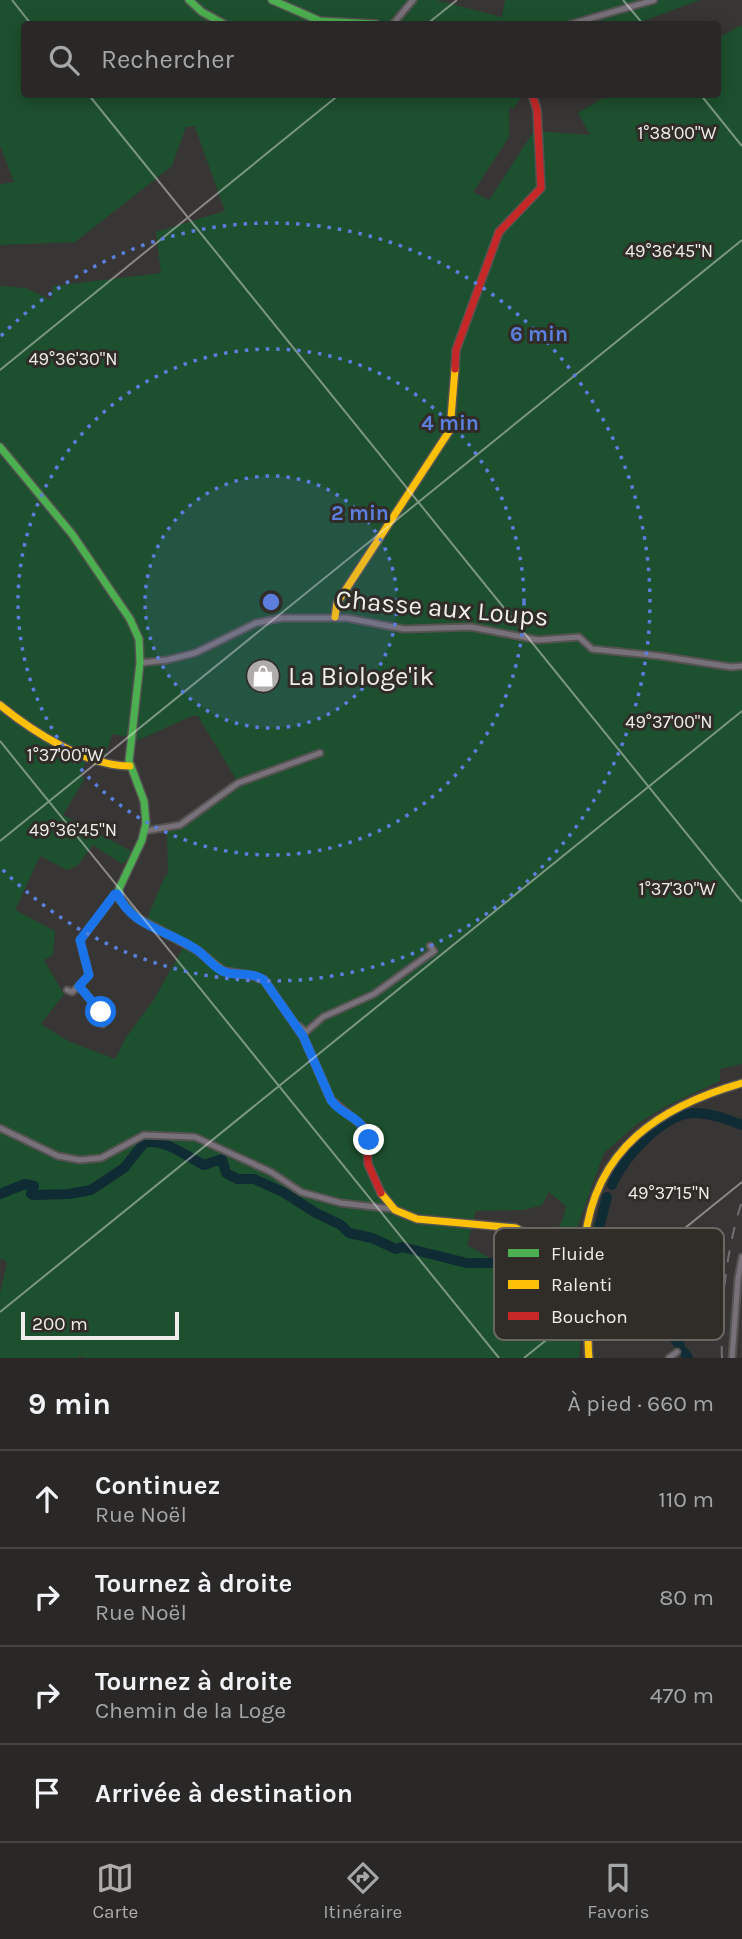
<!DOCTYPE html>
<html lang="fr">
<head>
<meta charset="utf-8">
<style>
	:root { --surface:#2a2827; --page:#363433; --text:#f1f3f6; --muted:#a5a6a7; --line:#464444; --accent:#afadaa }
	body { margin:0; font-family:Karla,sans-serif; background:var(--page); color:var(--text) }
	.scale { position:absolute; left:21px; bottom:18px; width:158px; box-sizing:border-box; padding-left:7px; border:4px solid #efedea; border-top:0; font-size:19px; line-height:24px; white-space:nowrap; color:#efedea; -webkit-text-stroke:5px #302c28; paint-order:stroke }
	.stop { position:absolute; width:21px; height:21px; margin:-16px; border:5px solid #1a73e8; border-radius:50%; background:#fff }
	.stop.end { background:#1a73e8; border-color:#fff; box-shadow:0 2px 7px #0008 }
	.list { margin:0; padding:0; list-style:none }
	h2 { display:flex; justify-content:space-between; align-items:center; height:91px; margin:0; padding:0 28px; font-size:30px }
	h2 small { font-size:23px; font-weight:400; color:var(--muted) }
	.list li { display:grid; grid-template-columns:46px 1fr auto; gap:21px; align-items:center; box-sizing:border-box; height:98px; padding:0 28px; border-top:2px solid var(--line) }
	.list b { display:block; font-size:26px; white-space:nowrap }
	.list p { margin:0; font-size:23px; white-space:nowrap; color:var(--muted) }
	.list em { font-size:23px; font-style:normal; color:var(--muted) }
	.icon { flex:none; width:38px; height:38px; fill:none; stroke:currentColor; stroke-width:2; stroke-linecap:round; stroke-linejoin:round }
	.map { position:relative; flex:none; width:742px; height:1358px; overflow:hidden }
	.search { position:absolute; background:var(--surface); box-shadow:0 4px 18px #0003; left:21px; right:21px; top:21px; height:77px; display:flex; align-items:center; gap:18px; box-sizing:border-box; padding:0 24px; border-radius:7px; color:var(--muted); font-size:26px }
	.sheet { height:483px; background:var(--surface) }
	nav { display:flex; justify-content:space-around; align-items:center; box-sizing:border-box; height:98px; border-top:2px solid var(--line); background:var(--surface); font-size:19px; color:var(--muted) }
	nav a { display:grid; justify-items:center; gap:4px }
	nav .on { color:var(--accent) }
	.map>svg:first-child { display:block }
	.green { fill:#1d502e; fill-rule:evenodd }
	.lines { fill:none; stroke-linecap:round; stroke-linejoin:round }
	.river { stroke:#0f2b34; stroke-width:10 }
	.street-casing { stroke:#545352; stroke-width:9 }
	.fast-casing { stroke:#545352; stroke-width:10 }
	.slow-casing { stroke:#545352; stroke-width:10 }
	.jam-casing { stroke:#545352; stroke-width:10 }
	.street { stroke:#787179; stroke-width:5 }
	.fast { stroke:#4caf50; stroke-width:7 }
	.slow { stroke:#ffc107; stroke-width:7 }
	.jam { stroke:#c62828; stroke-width:7 }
	.rail { stroke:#706d70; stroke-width:2; stroke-dasharray:12 12; stroke-linecap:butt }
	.route { stroke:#1a73e8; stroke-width:9 }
	.ticks { fill:none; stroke:#efedea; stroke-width:2; stroke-opacity:0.45 }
	.ring { fill:none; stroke:#5c7edd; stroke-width:3.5; stroke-dasharray:3.5 7 }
	.labels { text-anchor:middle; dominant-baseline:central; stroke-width:6; stroke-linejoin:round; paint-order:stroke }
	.street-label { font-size:26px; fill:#efedea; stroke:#302c28 }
	.poi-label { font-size:26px; fill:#efedea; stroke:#302c28; text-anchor:start }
	.key { fill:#302c28; stroke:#696662; stroke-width:2 }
	.key-label { font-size:19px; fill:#efedea }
	.ticks-label { font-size:18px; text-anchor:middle; fill:#efedea; stroke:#302c28; stroke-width:6; stroke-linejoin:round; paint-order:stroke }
	.centre { fill:#5c7edd; stroke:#302c28; stroke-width:3.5 }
	.ring-label { font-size:21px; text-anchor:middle; font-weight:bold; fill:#5c7edd; stroke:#302c28; stroke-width:6; stroke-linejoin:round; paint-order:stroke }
</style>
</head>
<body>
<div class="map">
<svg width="742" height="1358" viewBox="0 0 742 1358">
	<rect width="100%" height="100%" fill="#383634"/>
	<path class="green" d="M0 0H436L502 17 505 0H700L635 24H24V94L523 95 513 109 509 106V137L473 192 489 200 534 131 590 135 578 113 608 95 718 94V38L742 25V1064L720 1069V1081L666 1106 637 1124 604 1153 575 1233 561 1242 554 1236 563 1219 566 1206 549 1192 542 1205 523 1210 476 1211 467 1245 515 1273 516 1290C538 1299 563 1306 582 1321L579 1358H85L79 1356 78 1358H0V1293L7 1264 5 1260 0 1259V286L26 288 51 300 53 286 161 273 156 232 225 211 195 127 198 126 186 127 172 166 75 242 0 245V184L14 182 0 145ZM192 716H198L236 779 237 787 187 825 167 832 168 874 164 878 147 919 188 939 153 1001 127 1036 115 1059 68 1041 41 1024 64 994 44 960 53 955 55 931 15 910 40 856 67 870 77 866 93 845 122 864 130 859 133 852 63 815 85 778 80 775 90 753 105 756 112 734 128 737 134 742Z"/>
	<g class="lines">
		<path class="river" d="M612 1185C622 1159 664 1112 695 1113 711 1113 727 1119 742 1125
			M0 1194 25 1184 34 1186 31 1194 33 1195 69 1194 91 1190 124 1168 144 1143C163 1137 187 1157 204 1165L222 1159 226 1173 237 1179H254L283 1192 316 1213 341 1225 349 1233 372 1238 396 1249 402 1247 467 1263H498L507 1266
			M607 1197C597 1234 584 1276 623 1301 632 1306 644 1306 653 1312 664 1319 672 1336 680 1346
			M684 1352 688 1358"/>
		<g class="street-casing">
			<path id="street" d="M393 24 413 0
				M571 24 654 0
				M140 663 167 660 195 653 256 623 282 618H347L404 629 471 627 538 640 579 637 592 649 660 656 731 667 742 666
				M145 831 180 825 238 783 320 753
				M67 990 72 992 79 986
				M103 1024 101 1012 79 986 89 975 80 941 115 894H119
				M299 1026 306 1032 323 1017 374 994 434 951 430 946
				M0 1128 58 1156 80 1160 101 1158 144 1135 195 1137 271 1172 301 1192 341 1203 393 1209
				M669 1358 677 1352
				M732 1358 738 1279 742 1257"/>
		</g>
		<g class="fast-casing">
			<path id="fast" d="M189 0 202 12 224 24
				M272 0 320 21 376 24
				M0 447 72 534 130 619 139 639 140 663 129 761 144 801 146 823 142 840 119 889 120 900 137 918 197 950 223 971"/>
		</g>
		<g class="slow-casing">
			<path id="slow" d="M335 617 337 603 450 430 455 369
				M0 705C33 732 86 766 130 766
				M381 1193 395 1210 417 1219 516 1228 526 1234 548 1257 586 1283
				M589 1358C587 1340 589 1322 588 1304 587 1283 583 1261 585 1240 595 1148 661 1106 742 1083"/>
		</g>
		<g class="jam-casing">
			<path id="jam" d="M455 369 456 350 499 232 541 188 537 110 532 94
				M223 971 254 976 264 980 303 1036 331 1100 364 1127 367 1137 368 1164 381 1193"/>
		</g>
		<use href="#street" class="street"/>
		<use href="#fast" class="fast"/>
		<use href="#slow" class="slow"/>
		<use href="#jam" class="jam"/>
		<path class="rail" d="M722 1358C720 1306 726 1251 742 1201"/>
	</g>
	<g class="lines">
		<path class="route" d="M101 1012 79 986 89 975 80 940 115 894H118C130 927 172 931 197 950 206 956 212 966 222 971 236 977 251 971 264 980L303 1036 331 1100C344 1118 361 1114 369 1140"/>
	</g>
	<path class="ticks" d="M12 0 31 24M623 0 643 24M427 24 457 0M88 94 742 902M700 94 742 146M0 370 340 94M0 741 499 1358M0 841 742 240M0 1312 742 711M524 1358 742 1182"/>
	<circle cx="271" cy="602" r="126" fill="#5c7edd" fill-opacity=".12"/>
	<g class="ring">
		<circle cx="271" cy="602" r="126"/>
		<circle cx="271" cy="602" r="253"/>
		<path d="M1 336A379 379 0 1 1 1 868"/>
	</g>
	<defs>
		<g id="shop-disc" transform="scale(1.75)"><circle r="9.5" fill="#afadaa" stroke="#302c28"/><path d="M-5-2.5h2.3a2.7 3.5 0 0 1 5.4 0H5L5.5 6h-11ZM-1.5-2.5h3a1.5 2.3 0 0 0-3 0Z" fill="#fff"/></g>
	</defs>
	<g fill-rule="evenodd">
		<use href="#shop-disc" x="263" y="676"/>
	</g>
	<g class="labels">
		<g class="street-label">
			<text transform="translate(442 608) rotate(5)">Chasse aux Loups</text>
		</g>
		<g class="poi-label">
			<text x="288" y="676">La Biologe'ik</text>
		</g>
	</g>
	<rect x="494" y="1228" width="230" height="112" rx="10" class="key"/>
	<rect x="508" y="1249" width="31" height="8" fill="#4caf50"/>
	<rect x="508" y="1280" width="31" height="9" fill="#ffc107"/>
	<rect x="508" y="1312" width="31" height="8" fill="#c62828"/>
	<g class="key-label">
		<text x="551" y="1260">Fluide</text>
		<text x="551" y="1291">Ralenti</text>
		<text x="551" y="1323">Bouchon</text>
	</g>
	<g class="ticks-label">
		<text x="677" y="139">1°38'00"W</text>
		<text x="669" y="257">49°36'45"N</text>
		<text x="73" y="365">49°36'30"N</text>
		<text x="669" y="728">49°37'00"N</text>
		<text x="65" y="761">1°37'00"W</text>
		<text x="73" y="836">49°36'45"N</text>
		<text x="677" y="895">1°37'30"W</text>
		<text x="669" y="1199">49°37'15"N</text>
	</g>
	<circle cx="271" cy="602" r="10" class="centre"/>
	<g class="ring-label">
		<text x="539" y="341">6 min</text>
		<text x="450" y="430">4 min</text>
		<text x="360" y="520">2 min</text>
	</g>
</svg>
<div class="scale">200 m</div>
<div class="stop" style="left:101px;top:1012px"></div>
<div class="stop end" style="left:369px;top:1140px"></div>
<div class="search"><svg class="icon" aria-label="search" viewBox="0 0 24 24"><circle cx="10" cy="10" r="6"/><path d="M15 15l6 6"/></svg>Rechercher</div>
</div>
<section class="sheet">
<h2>9 min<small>À pied · 660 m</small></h2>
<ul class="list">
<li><svg class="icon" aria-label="ahead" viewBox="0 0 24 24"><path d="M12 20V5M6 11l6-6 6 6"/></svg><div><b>Continuez</b><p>Rue Noël</p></div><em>110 m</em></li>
<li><svg class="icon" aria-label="right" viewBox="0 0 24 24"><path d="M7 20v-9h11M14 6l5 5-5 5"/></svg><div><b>Tournez à droite</b><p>Rue Noël</p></div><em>80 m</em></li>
<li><svg class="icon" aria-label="right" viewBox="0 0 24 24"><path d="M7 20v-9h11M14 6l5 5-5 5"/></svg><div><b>Tournez à droite</b><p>Chemin de la Loge</p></div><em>470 m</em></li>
<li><svg class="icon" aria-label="arrive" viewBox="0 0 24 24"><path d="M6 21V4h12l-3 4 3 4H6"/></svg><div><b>Arrivée à destination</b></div></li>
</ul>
</section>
<nav>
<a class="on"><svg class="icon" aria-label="map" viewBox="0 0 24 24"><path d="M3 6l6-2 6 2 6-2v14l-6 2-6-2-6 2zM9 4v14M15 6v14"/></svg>Carte</a>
<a><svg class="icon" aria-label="directions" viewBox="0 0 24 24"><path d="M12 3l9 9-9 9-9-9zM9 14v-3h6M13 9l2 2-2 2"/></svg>Itinéraire</a>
<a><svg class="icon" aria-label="saved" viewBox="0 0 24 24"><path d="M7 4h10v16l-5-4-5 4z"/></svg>Favoris</a>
</nav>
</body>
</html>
